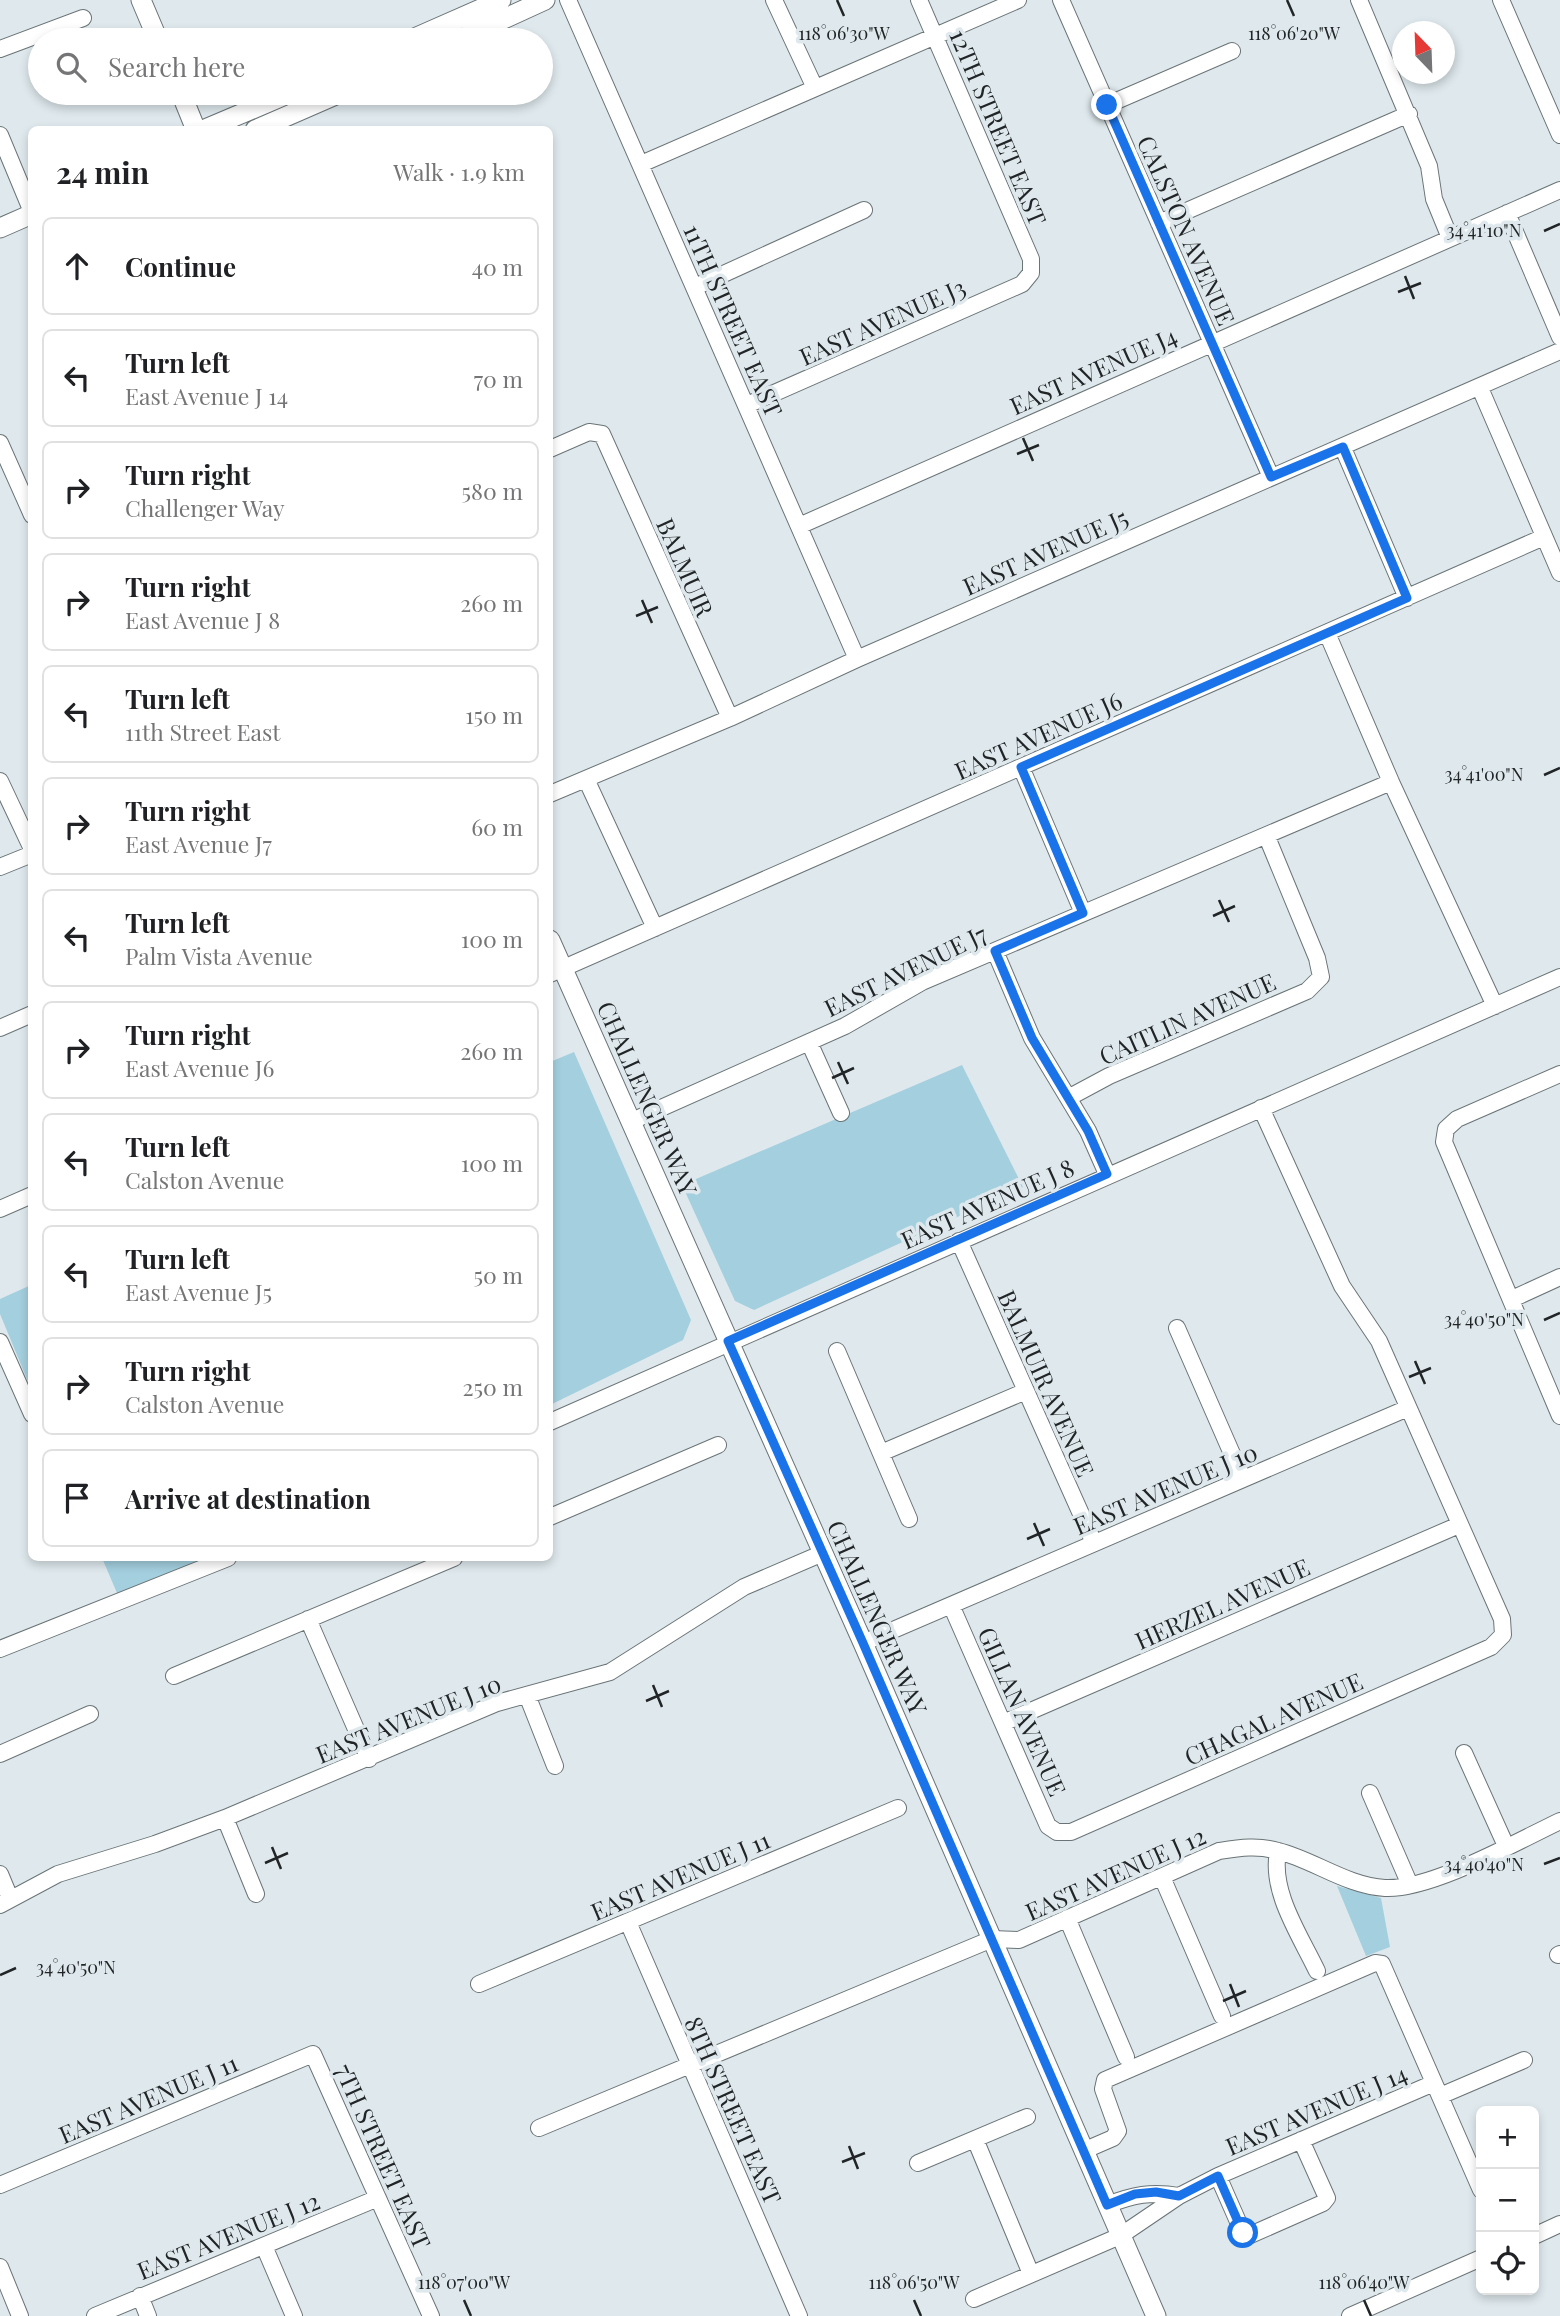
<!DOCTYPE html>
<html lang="en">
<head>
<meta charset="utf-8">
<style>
	:root { --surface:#fff; --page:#f2f2f2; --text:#202124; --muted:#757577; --line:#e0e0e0 }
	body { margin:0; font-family:"Playfair Display",serif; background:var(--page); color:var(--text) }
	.controls { position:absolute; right:21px; bottom:21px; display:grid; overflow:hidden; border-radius:10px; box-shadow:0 4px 10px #0003 }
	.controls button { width:63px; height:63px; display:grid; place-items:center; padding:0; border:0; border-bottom:2px solid var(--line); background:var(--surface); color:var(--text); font:35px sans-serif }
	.compass { position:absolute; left:1392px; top:21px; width:63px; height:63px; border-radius:50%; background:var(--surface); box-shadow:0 4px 10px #0003; rotate:337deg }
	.stop { position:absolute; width:21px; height:21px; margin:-16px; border:5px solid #1a73e8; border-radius:50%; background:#fff }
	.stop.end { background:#1a73e8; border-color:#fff; box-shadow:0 2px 7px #0008 }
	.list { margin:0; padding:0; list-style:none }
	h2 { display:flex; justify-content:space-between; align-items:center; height:91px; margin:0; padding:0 28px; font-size:30px }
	h2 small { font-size:23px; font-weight:400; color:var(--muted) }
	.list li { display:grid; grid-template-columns:46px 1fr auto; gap:21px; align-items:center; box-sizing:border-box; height:98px; margin:0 14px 14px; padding:0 14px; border:2px solid var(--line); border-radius:10px }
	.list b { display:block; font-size:26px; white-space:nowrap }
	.list p { margin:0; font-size:23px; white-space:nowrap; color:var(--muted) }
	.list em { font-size:23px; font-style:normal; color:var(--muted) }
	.icon { flex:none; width:38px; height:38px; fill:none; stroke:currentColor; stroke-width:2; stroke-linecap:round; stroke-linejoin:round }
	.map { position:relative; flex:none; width:1560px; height:2316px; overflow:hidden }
	.search { position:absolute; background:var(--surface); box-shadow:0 4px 10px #0003; left:28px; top:28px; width:525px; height:77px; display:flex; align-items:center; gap:18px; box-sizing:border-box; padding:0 24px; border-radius:38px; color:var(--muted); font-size:26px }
	.panel { position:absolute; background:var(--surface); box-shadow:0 4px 10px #0003; left:28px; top:126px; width:525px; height:1435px; border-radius:10px }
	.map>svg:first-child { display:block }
	.green { fill:#a4cfde }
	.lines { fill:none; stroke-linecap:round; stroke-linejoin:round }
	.minor-casing { stroke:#6a7477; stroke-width:18 }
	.major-casing { stroke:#6a7477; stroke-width:21 }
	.minor { stroke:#fff; stroke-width:16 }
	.major { stroke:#fff; stroke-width:19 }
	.route { stroke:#1a73e8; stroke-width:9 }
	.ticks { fill:none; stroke:#212527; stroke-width:2.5 }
	.labels { text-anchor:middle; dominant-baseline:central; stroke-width:7; stroke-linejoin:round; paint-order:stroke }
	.street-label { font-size:24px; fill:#212527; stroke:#dfe9ed }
	.ticks-label { font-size:18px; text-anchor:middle; fill:#212527; stroke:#dfe9ed; stroke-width:7; stroke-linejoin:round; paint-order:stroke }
</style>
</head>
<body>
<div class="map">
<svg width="1560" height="2316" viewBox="0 0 1560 2316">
	<rect width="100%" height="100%" fill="#dfe9ed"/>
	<path class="green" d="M574 1052 691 1320 683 1340 550 1405V1062Z
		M962 1065 1023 1187 754 1310 735 1301 682 1185Z
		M31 1285V1389L0 1314V1299Z
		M102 1558H206L122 1594 117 1593Z
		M1337 1886 1381 1898 1390 1947 1366 1956Z"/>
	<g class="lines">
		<g class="minor-casing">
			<path id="minor" d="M568 0 857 659
				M774 0 815 88
				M1061 0 1271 477
				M1359 0 1429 166 1434 199 1450 238
				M1501 0 1560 135
				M0 49 83 18
				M1107 105 1232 51
				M0 135 32 212
				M641 164 1018 0
				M1507 213 1560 337
				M1159 223 1409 114
				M695 287 864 210
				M1480 388 1560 573
				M747 405 1022 284 1031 273V259L919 0
				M0 443 32 515
				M1343 448 1407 598
				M550 449 589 432 602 434 730 718
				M799 526 1560 190
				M1327 633 1391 782 1495 1006
				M1021 767 1083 913
				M586 779 655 928
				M0 781 32 849
				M550 794 730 718 857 659 1560 351
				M0 867 32 854
				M995 951 1032 1038 1088 1131 1107 1174
				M550 974 1544 537
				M0 1028 32 1014
				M809 1042 841 1113
				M1560 1074 1457 1119 1446 1129 1444 1142 1560 1416
				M1068 1098 1109 1076 1307 991 1321 977 1317 958 1267 837
				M632 1121 845 1026 922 982 1391 782
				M0 1209 32 1195
				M959 1241 1094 1543
				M1512 1299 1560 1277
				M1177 1328 1243 1479
				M0 1342 32 1414
				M837 1351 909 1519
				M550 1422 1560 977
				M881 1453 1026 1391
				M550 1517 718 1445
				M951 1605 1048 1826 1057 1832H1071L1491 1647 1503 1635 1502 1619 1379 1341 1342 1286 1261 1108
				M308 1619 369 1759
				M863 1643 1408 1408
				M0 1649 228 1558
				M174 1676 454 1558
				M527 1695 555 1766
				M1003 1723 1459 1525
				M1464 1753 1506 1846
				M0 1754 90 1714
				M1370 1793 1410 1885
				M225 1818 256 1894
				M1278 1851C1270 1892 1300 1935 1317 1971
				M0 1874 10 1898
				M1162 1877 1222 2016
				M0 1905 58 1874 155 1844 225 1818 497 1703 610 1672 744 1587 823 1553
				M1067 1918 1126 2057
				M628 1922 799 2316
				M1558 1955 1560 1954
				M479 1984 898 1808
				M1440 2096 1524 2060
				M539 2128 992 1939 1019 1940 1219 1851C1239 1848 1258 1845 1278 1851 1314 1860 1347 1886 1385 1888 1431 1890 1516 1842 1560 1821
				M975 2139 1031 2274
				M1083 2151 1113 2138 1118 2131 1103 2089 1105 2080 1375 1963 1382 1964 1481 2190
				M918 2163 1027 2117
				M1218 2176 1243 2233 1248 2236 1323 2203 1327 2198 1301 2140
				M0 2185 313 2054 431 2316
				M1107 2205C1133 2195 1151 2191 1179 2196
				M1534 2236 1560 2224
				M264 2246 294 2316
				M0 2267 20 2316
				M140 2296 148 2316
				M974 2299 1120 2236 1179 2196 1218 2176 1434 2083
				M95 2316 378 2198
				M1350 2316 1481 2258"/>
		</g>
		<g class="major-casing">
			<path id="major" d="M141 0 158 40
				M410 40 501 0
				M458 40 545 0
				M181 93 196 130
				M203 130 290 93
				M255 130 340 93
				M0 228 32 214
				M550 940 863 1643 1156 2316"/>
		</g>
		<use href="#minor" class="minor"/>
		<use href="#major" class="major"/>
	</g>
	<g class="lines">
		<path class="route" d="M1107 105 1271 477 1343 447 1407 598 1021 767 1083 913 995 951 1032 1038 1088 1131 1107 1174 728 1341 863 1643 1107 2205 1135 2194 1156 2192 1179 2196 1218 2176 1243 2233"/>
	</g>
	<path class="ticks" d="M837 0 844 16M1287 0 1294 16M1544 231 1560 224M1405 276 1414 299M1398 292 1421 283M1023 438 1033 461M1017 454 1039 445M642 600 652 623M636 616 658 607M1544 775 1560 768M1219 900 1229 922M1213 916 1235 906M838 1062 848 1084M832 1078 854 1068M1544 1320 1560 1313M1415 1361 1425 1384M1409 1377 1431 1368M1034 1523 1044 1546M1027 1539 1050 1529M653 1685 662 1707M646 1701 669 1691M272 1847 281 1869M265 1863 288 1853M1544 1864 1560 1858M0 1975 16 1968M1230 1984 1239 2007M1223 2001 1246 1991M849 2146 858 2169M842 2162 865 2153M464 2300 471 2316M914 2300 921 2316M1364 2300 1371 2316"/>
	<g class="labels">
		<g class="street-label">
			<text transform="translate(999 127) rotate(67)">12TH STREET EAST</text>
			<text transform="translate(1187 230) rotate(66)">CALSTON AVENUE</text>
			<text transform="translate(734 320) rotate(66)">11TH STREET EAST</text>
			<text transform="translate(882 321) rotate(-24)">EAST AVENUE J3</text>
			<text transform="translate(1093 370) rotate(-24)">EAST AVENUE J4</text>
			<text transform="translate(1045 551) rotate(-24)">EAST AVENUE J5</text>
			<text transform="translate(686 567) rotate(66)">BALMUIR</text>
			<text transform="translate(1038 735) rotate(-24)">EAST AVENUE J6</text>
			<text transform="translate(905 970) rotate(-26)">EAST AVENUE J7</text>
			<text transform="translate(1187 1018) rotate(-24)">CAITLIN AVENUE</text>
			<text transform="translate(648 1098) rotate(66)">CHALLENGER WAY</text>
			<text transform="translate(987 1203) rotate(-24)">EAST AVENUE J 8</text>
			<text transform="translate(1047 1383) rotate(66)">BALMUIR AVENUE</text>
			<text transform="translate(1165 1488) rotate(-23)">EAST AVENUE J 10</text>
			<text transform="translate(1222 1603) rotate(-24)">HERZEL AVENUE</text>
			<text transform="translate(878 1617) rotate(66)">CHALLENGER WAY</text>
			<text transform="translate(1023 1711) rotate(66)">GILLAN AVENUE</text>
			<text transform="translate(408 1718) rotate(-22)">EAST AVENUE J 10</text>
			<text transform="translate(1273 1718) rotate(-24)">CHAGAL AVENUE</text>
			<text transform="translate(1115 1873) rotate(-24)">EAST AVENUE J 12</text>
			<text transform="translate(680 1875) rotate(-23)">EAST AVENUE J 11</text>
			<text transform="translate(148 2098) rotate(-23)">EAST AVENUE J 11</text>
			<text transform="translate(1316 2109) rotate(-23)">EAST AVENUE J 14</text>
			<text transform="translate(734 2110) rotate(66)">8TH STREET EAST</text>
			<text transform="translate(384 2156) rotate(66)">7TH STREET EAST</text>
			<text transform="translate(228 2235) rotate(-22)">EAST AVENUE J 12</text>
		</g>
	</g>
	<g class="ticks-label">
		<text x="844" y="40">118°06'30"W</text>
		<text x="1294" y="40">118°06'20"W</text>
		<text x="1484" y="237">34°41'10"N</text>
		<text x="1484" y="781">34°41'00"N</text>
		<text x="1484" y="1326">34°40'50"N</text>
		<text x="1484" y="1871">34°40'40"N</text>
		<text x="76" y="1974">34°40'50"N</text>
		<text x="464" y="2289">118°07'00"W</text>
		<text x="914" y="2289">118°06'50"W</text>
		<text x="1364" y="2289">118°06'40"W</text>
	</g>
</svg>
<div class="controls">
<button>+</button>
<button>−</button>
<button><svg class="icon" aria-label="locate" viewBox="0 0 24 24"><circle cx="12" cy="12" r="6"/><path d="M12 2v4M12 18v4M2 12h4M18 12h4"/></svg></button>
</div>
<svg class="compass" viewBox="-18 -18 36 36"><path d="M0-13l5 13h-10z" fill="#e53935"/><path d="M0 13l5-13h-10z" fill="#757577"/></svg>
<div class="stop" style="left:1243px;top:2233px"></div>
<div class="stop end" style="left:1107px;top:105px"></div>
<div class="search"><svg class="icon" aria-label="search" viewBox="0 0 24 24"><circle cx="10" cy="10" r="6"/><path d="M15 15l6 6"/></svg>Search here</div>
<section class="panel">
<h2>24 min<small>Walk · 1.9 km</small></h2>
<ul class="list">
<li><svg class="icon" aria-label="ahead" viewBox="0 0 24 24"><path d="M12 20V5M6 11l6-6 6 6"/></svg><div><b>Continue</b></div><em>40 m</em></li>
<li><svg class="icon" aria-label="left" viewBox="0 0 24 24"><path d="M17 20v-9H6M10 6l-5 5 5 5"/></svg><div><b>Turn left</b><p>East Avenue J 14</p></div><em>70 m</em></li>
<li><svg class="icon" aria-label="right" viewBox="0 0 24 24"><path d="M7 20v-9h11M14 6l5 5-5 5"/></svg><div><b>Turn right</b><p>Challenger Way</p></div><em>580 m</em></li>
<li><svg class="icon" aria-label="right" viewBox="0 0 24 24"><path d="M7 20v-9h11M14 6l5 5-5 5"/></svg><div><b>Turn right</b><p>East Avenue J 8</p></div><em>260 m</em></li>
<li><svg class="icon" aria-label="left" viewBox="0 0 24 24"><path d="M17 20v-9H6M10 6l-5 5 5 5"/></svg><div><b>Turn left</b><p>11th Street East</p></div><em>150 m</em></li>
<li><svg class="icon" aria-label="right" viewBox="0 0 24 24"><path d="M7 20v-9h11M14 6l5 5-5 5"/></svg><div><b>Turn right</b><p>East Avenue J7</p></div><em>60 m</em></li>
<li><svg class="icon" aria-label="left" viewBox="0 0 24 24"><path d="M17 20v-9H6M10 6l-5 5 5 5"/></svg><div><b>Turn left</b><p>Palm Vista Avenue</p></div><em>100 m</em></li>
<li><svg class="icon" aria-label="right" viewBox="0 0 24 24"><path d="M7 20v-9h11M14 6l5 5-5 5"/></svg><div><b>Turn right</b><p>East Avenue J6</p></div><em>260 m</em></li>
<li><svg class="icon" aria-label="left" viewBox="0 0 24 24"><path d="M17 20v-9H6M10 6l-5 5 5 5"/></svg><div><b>Turn left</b><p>Calston Avenue</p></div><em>100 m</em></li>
<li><svg class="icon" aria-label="left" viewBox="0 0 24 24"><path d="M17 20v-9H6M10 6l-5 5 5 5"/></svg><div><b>Turn left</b><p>East Avenue J5</p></div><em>50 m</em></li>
<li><svg class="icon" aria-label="right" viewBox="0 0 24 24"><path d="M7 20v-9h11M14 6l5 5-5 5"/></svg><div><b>Turn right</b><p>Calston Avenue</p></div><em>250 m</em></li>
<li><svg class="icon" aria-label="arrive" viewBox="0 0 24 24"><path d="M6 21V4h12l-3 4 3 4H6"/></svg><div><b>Arrive at destination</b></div></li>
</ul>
</section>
</div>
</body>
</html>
